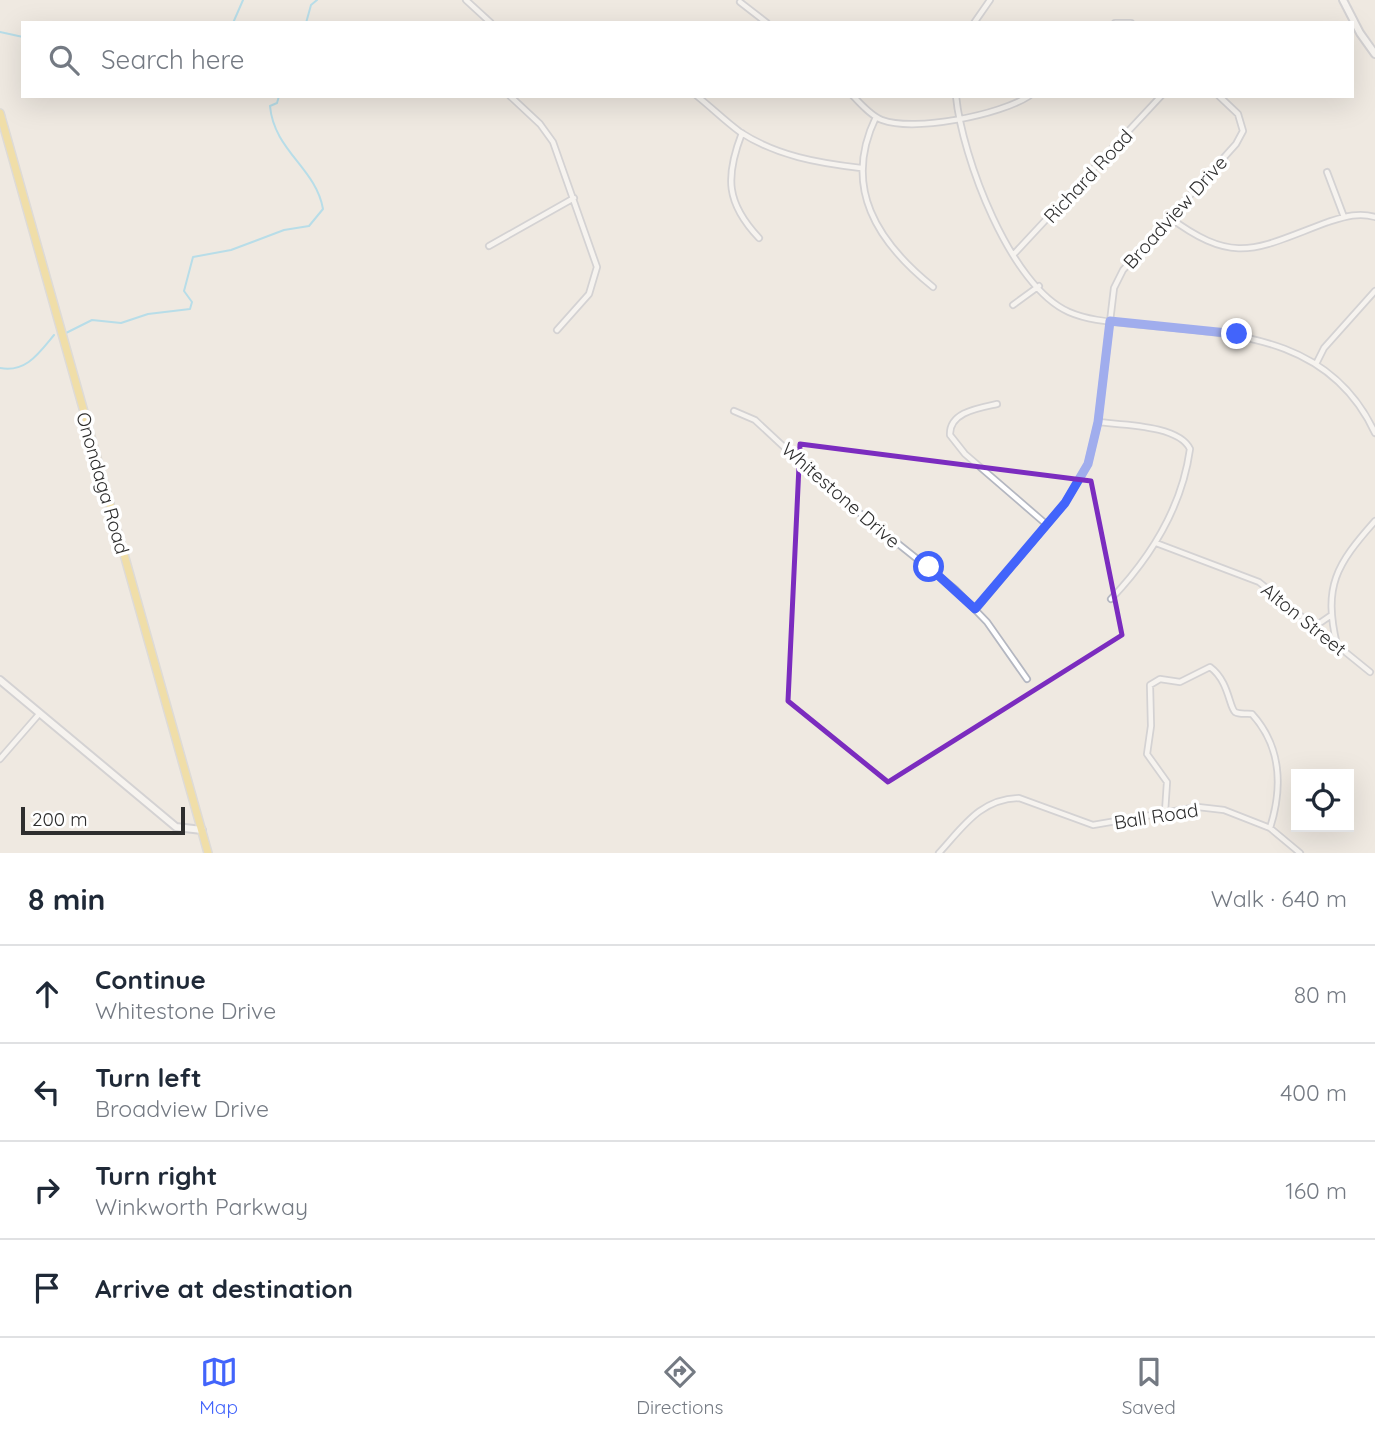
<!DOCTYPE html>
<html lang="en">
<head>
<meta charset="utf-8">
<style>
	:root { --surface:#fff; --page:#f6f6f7; --text:#1f2937; --muted:#747a83; --line:#e0e1e3; --accent:#4264fb }
	body { margin:0; font-family:Quicksand,sans-serif; background:var(--page); color:var(--text) }
	.controls { position:absolute; right:21px; bottom:21px; display:grid; overflow:hidden; border-radius:0px; box-shadow:0 7px 28px #0002 }
	.controls button { width:63px; height:63px; display:grid; place-items:center; padding:0; border:0; border-bottom:2px solid var(--line); background:var(--surface); color:var(--text); font:35px sans-serif }
	.scale { position:absolute; left:21px; bottom:18px; width:164px; box-sizing:border-box; padding-left:7px; border:4px solid #2e2e2e; border-top:0; font-size:19px; line-height:24px; white-space:nowrap; color:#2e2e2e; -webkit-text-stroke:5px #fff; paint-order:stroke }
	.stop { position:absolute; width:21px; height:21px; margin:-16px; border:5px solid #4264fb; border-radius:50%; background:#fff }
	.stop.end { background:#4264fb; border-color:#fff; box-shadow:0 2px 7px #0008 }
	.list { margin:0; padding:0; list-style:none }
	h2 { display:flex; justify-content:space-between; align-items:center; height:91px; margin:0; padding:0 28px; font-size:30px }
	h2 small { font-size:23px; font-weight:400; color:var(--muted) }
	.list li { display:grid; grid-template-columns:46px 1fr auto; gap:21px; align-items:center; box-sizing:border-box; height:98px; padding:0 28px; border-top:2px solid var(--line) }
	.list b { display:block; font-size:26px; white-space:nowrap }
	.list p { margin:0; font-size:23px; white-space:nowrap; color:var(--muted) }
	.list em { font-size:23px; font-style:normal; color:var(--muted) }
	.icon { flex:none; width:38px; height:38px; fill:none; stroke:currentColor; stroke-width:2; stroke-linecap:round; stroke-linejoin:round }
	.map { position:relative; flex:none; width:1375px; height:853px; overflow:hidden }
	.search { position:absolute; background:var(--surface); box-shadow:0 7px 28px #0002; left:21px; right:21px; top:21px; height:77px; display:flex; align-items:center; gap:18px; box-sizing:border-box; padding:0 24px; border-radius:0px; color:var(--muted); font-size:26px }
	.sheet { height:483px; background:var(--surface) }
	nav { display:flex; justify-content:space-around; align-items:center; box-sizing:border-box; height:98px; border-top:2px solid var(--line); background:var(--surface); font-size:19px; color:var(--muted) }
	nav a { display:grid; justify-items:center; gap:4px }
	nav .on { color:var(--accent) }
	.map>svg:first-child { display:block }
	.lines { fill:none; stroke-linecap:round; stroke-linejoin:round }
	.stream { stroke:#75cff0; stroke-width:2 }
	.minor-casing { stroke:#b4b7c1; stroke-width:8 }
	.tertiary-casing { stroke:#b4b7c1; stroke-width:10 }
	.primary-casing { stroke:#c9c9c9; stroke-width:10 }
	.minor { stroke:#fff; stroke-width:4.5 }
	.tertiary { stroke:#fff; stroke-width:6 }
	.primary { stroke:#f2d163; stroke-width:7 }
	.route { stroke:#4264fb; stroke-width:9 }
	.marked { fill:none; stroke:#7b2cbf; stroke-width:5; stroke-linejoin:round }
	.labels { text-anchor:middle; dominant-baseline:central; stroke-width:7; stroke-linejoin:round; paint-order:stroke }
	.street-label { font-size:19px; fill:#2e2e2e; stroke:#fff }
</style>
</head>
<body>
<div class="map">
<svg width="1375" height="853" viewBox="0 0 1375 853">
	<rect width="100%" height="100%" fill="#efe9e1"/>
	<g class="lines">
		<path class="stream" d="M233 23 243 0
			M306 23 311 5 317 0
			M0 32 23 37
			M196 96H200
			M66 333 92 320 121 323 148 314 190 309 192 302 184 291 193 257 231 250 284 230 309 226 323 209C316 168 274 151 270 106L277 103 279 96
			M0 368C26 373 39 353 54 335"/>
		<g class="minor-casing">
			<path id="minor" d="M466 0 491 23
				M740 2 767 23
				M974 23 990 0
				M1115 23H1131
				M510 96 540 124 553 142 597 267 589 294 557 330
				M697 96C712 108 725 121 740 132 777 156 818 163 861 168
				M853 96C861 104 871 116 882 120 915 132 1000 115 1029 96
				M956 96C962 157 1010 286 1069 312 1092 322 1118 322 1143 325 1235 334 1330 336 1375 433
				M876 117C842 187 877 242 933 287
				M742 133C725 177 726 203 759 238
				M1327 172 1344 217
				M1169 217C1236 267 1257 248 1328 222 1344 217 1358 212 1375 217
				M489 246 574 198
				M1014 254 1161 96
				M1013 305 1039 286
				M1316 364 1324 348 1375 291
				M997 404C979 408 949 412 950 435L965 454 1046 524
				M734 411 755 420 827 487 956 590 987 622 1027 679
				M1098 422C1122 425 1179 425 1190 449 1182 507 1151 557 1111 599
				M1156 543 1259 582 1370 672
				M976 609 1065 503 1088 464 1098 422 1114 288 1123 270 1236 144 1243 131 1238 114 1219 96
				M1314 627 1330 616
				M1337 645C1323 586 1336 565 1375 521
				M0 759 40 713
				M1165 812 1167 782 1147 754 1151 726 1150 685 1160 679 1180 682 1210 667C1229 681 1229 707 1235 712 1240 715 1247 713 1252 714 1281 746 1283 787 1270 828
				M939 853C963 827 980 799 1019 798L1093 825 1198 807 1224 810 1270 828 1300 853"/>
		</g>
		<g class="tertiary-casing">
			<path id="tertiary" d="M1343 0 1360 33 1375 54
				M0 680 176 827 202 830"/>
		</g>
		<g class="primary-casing">
			<path id="primary" d="M0 113 208 853"/>
		</g>
		<use href="#minor" class="minor"/>
		<use href="#tertiary" class="tertiary"/>
		<use href="#primary" class="primary"/>
	</g>
	<g class="lines">
		<path class="route" d="M929 567 975 609 1065 503 1088 464 1098 422 1110 321 1237 334"/>
	</g>
	<path d="M0 0H1375V853H0ZM800 444 1091 481 1122 635 888 782 788 701Z" fill="#efe9e1" fill-opacity=".55" fill-rule="evenodd"/>
	<path class="marked" d="M800 444 1091 481 1122 635 888 782 788 701Z"/>
	<g class="labels">
		<g class="street-label">
			<text transform="translate(1088 176) rotate(-47)">Richard Road</text>
			<text transform="translate(1175 212) rotate(-48)">Broadview Drive</text>
			<text transform="translate(103 483) rotate(74)">Onondaga Road</text>
			<text transform="translate(841 495) rotate(41)">Whitestone Drive</text>
			<text transform="translate(1304 619) rotate(39)">Alton Street</text>
			<text transform="translate(1156 816) rotate(-9)">Ball Road</text>
		</g>
	</g>
</svg>
<div class="controls">
<button><svg class="icon" aria-label="locate" viewBox="0 0 24 24"><circle cx="12" cy="12" r="6"/><path d="M12 2v4M12 18v4M2 12h4M18 12h4"/></svg></button>
</div>
<div class="scale">200 m</div>
<div class="stop" style="left:929px;top:567px"></div>
<div class="stop end" style="left:1237px;top:334px"></div>
<div class="search"><svg class="icon" aria-label="search" viewBox="0 0 24 24"><circle cx="10" cy="10" r="6"/><path d="M15 15l6 6"/></svg>Search here</div>
</div>
<section class="sheet">
<h2>8 min<small>Walk · 640 m</small></h2>
<ul class="list">
<li><svg class="icon" aria-label="ahead" viewBox="0 0 24 24"><path d="M12 20V5M6 11l6-6 6 6"/></svg><div><b>Continue</b><p>Whitestone Drive</p></div><em>80 m</em></li>
<li><svg class="icon" aria-label="left" viewBox="0 0 24 24"><path d="M17 20v-9H6M10 6l-5 5 5 5"/></svg><div><b>Turn left</b><p>Broadview Drive</p></div><em>400 m</em></li>
<li><svg class="icon" aria-label="right" viewBox="0 0 24 24"><path d="M7 20v-9h11M14 6l5 5-5 5"/></svg><div><b>Turn right</b><p>Winkworth Parkway</p></div><em>160 m</em></li>
<li><svg class="icon" aria-label="arrive" viewBox="0 0 24 24"><path d="M6 21V4h12l-3 4 3 4H6"/></svg><div><b>Arrive at destination</b></div></li>
</ul>
</section>
<nav>
<a class="on"><svg class="icon" aria-label="map" viewBox="0 0 24 24"><path d="M3 6l6-2 6 2 6-2v14l-6 2-6-2-6 2zM9 4v14M15 6v14"/></svg>Map</a>
<a><svg class="icon" aria-label="directions" viewBox="0 0 24 24"><path d="M12 3l9 9-9 9-9-9zM9 14v-3h6M13 9l2 2-2 2"/></svg>Directions</a>
<a><svg class="icon" aria-label="saved" viewBox="0 0 24 24"><path d="M7 4h10v16l-5-4-5 4z"/></svg>Saved</a>
</nav>
</body>
</html>
